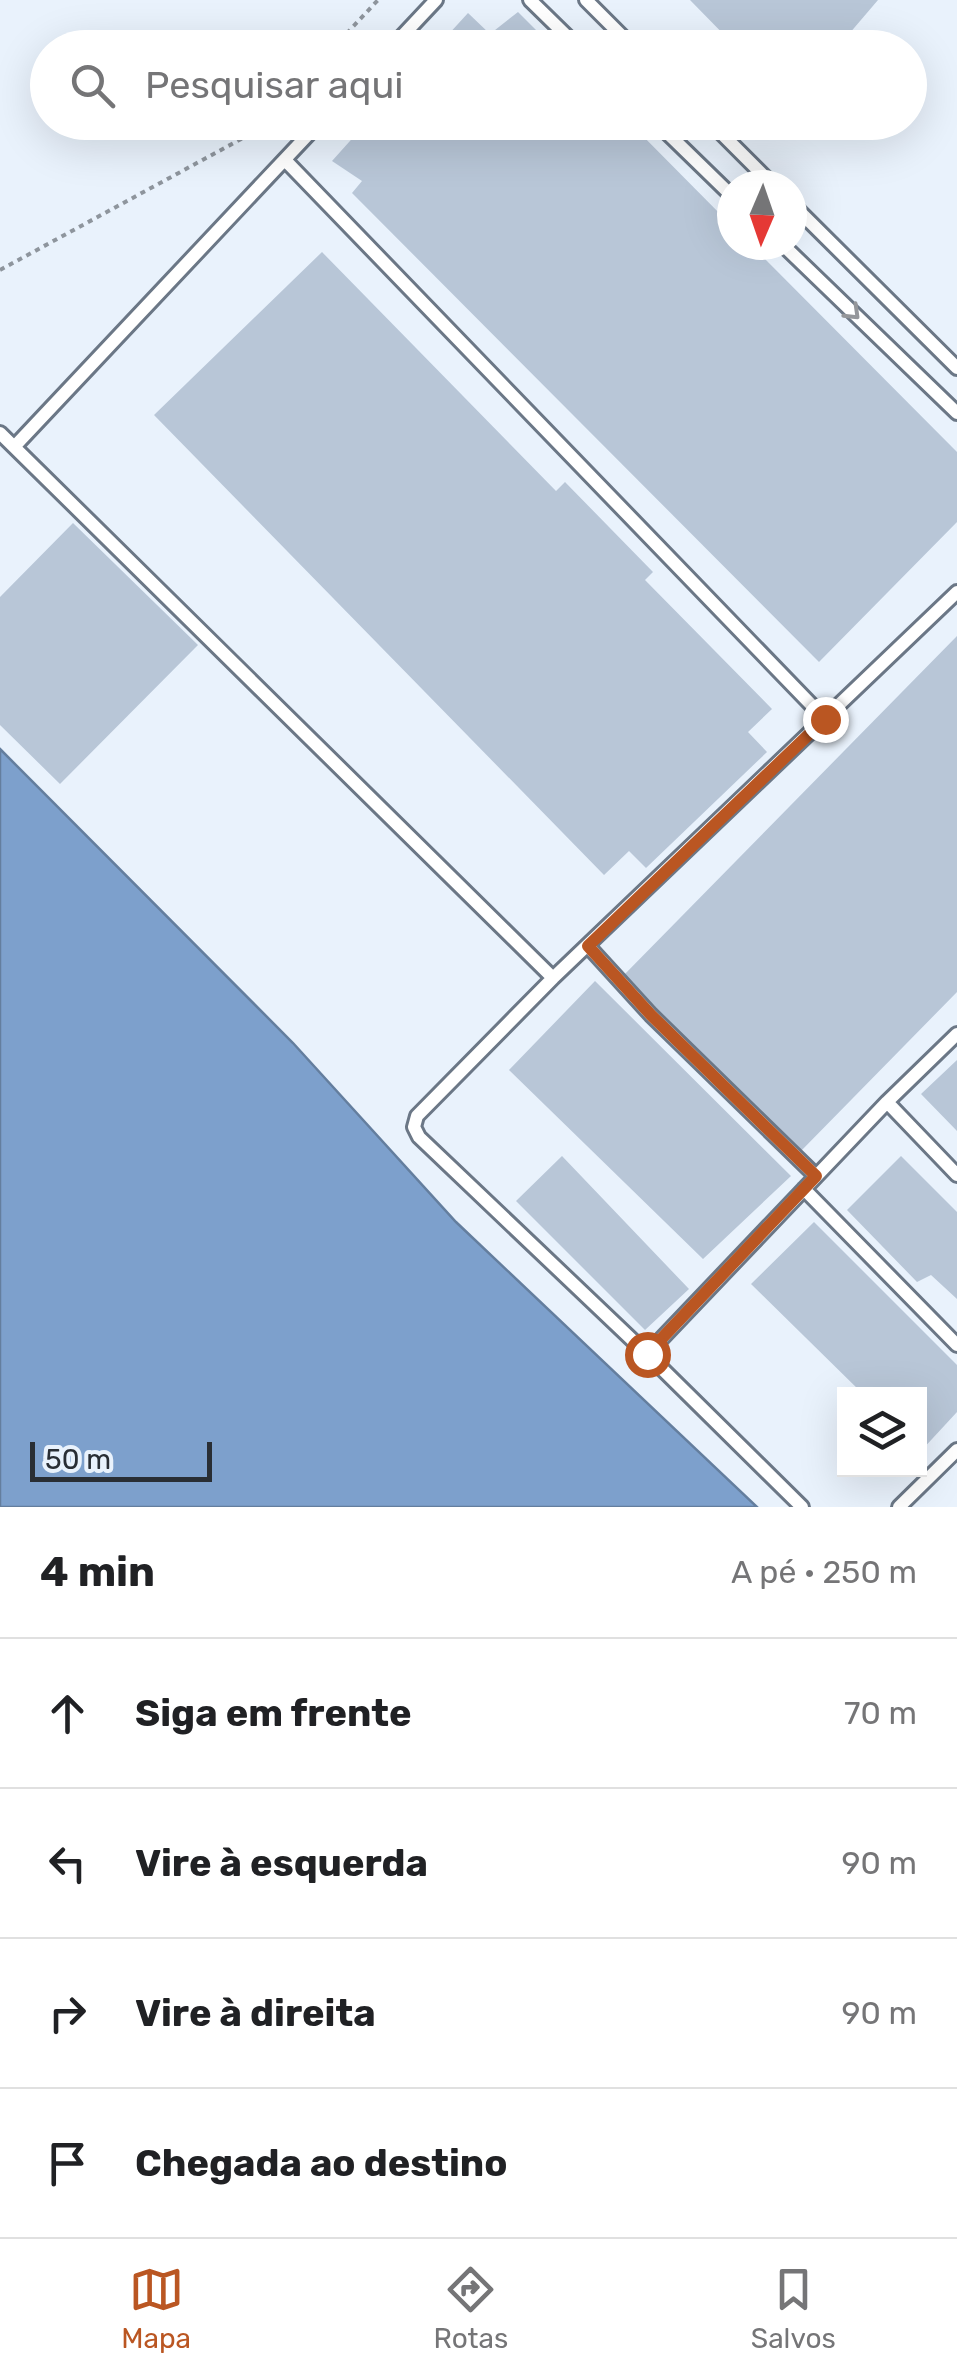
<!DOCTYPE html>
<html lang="pt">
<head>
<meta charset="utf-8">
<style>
	:root { --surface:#fff; --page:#f6f6f6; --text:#202124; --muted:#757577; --line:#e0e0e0; --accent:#ba5622 }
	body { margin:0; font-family:Rubik,sans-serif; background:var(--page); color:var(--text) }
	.controls { position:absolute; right:30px; bottom:30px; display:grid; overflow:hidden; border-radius:0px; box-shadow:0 10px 40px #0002 }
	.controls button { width:90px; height:90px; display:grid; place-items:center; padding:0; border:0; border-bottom:2px solid var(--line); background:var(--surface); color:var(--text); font:50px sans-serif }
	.compass { position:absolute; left:717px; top:170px; width:90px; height:90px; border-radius:50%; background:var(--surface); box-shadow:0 10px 40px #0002; rotate:182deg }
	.scale { position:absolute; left:30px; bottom:25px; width:182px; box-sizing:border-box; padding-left:10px; border:5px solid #292e34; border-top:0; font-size:28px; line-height:35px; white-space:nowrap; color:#292e34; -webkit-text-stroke:8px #e9f2fc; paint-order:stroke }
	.stop { position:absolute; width:30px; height:30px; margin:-22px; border:8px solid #ba5622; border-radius:50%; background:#fff }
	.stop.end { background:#ba5622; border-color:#fff; box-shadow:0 2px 10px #0008 }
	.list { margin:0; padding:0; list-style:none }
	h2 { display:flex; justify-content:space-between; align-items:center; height:130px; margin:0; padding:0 40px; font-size:42px }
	h2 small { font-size:32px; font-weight:400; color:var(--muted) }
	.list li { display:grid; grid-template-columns:65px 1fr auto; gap:30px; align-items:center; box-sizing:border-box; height:150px; padding:0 40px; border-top:2px solid var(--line) }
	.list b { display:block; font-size:38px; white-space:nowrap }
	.list em { font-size:32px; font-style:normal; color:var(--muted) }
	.icon { flex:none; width:55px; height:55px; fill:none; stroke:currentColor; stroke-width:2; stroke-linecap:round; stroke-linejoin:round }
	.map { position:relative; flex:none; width:957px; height:1507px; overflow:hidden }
	.search { position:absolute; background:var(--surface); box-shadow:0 10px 40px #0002; left:30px; right:30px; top:30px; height:110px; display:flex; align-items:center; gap:25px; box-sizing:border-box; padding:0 35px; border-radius:55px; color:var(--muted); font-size:38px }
	.sheet { height:730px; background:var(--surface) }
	nav { display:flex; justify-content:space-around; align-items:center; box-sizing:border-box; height:140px; border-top:2px solid var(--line); background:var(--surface); font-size:28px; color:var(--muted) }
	nav a { display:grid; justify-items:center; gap:5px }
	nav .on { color:var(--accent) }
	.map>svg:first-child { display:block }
	.water { fill:#7da0cc; stroke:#647e9e; stroke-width:2.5 }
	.building { fill:#b8c6d7 }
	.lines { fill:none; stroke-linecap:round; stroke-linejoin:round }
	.lane-casing { stroke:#6b7786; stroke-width:18 }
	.path { stroke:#8e959d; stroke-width:4; stroke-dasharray:5 5; stroke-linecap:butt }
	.lane { stroke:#fff; stroke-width:12 }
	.oneway { stroke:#94969a }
	.route { stroke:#ba5622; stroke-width:12 }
</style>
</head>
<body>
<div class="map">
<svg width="957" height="1507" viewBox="0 0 957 1507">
	<rect width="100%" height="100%" fill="#e9f2fc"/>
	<path class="water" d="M0 749 293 1043 456 1222 757 1507H0Z"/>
	<path class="building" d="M690 0H878L837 48H737Z
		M518 12 554 48H436L468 13 490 34Z
		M367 122H629L732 226V245H751L957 452V522L819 662 352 193 362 181 332 161Z
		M322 252 556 491 565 482 653 572 645 580 772 709 748 732 767 752 646 868 629 851 604 875 154 415Z
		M73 523 198 645 60 784 0 725V597Z
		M957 636V992L800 1152 621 978Z
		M595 981 791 1176 703 1259 509 1070Z
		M957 1060V1131L921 1094Z
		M562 1156 689 1289 645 1330 516 1201Z
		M901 1156 957 1212V1299L931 1275 917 1282 847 1210Z
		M814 1222 957 1365V1412L920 1452V1394H863L751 1284Z"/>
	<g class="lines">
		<g class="lane-casing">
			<path id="lane" d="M530 0 579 48
				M586 0 634 48
				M391 48 436 0
				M656 122 732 196
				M710 122 773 185
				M285 160 825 719
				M792 204 957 368
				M783 245 957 413
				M0 433 553 978 417 1116 414 1127 419 1137 647 1354
				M14 447 320 122
				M588 946 651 1015 816 1176
				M553 978 957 592
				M887 1102 957 1175
				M804 1189 957 1345
				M802 1507 647 1354 887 1102 957 1034
				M899 1507 957 1450"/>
		</g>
		<path class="path" d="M333 48 378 0
			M0 270 254 132 262 122"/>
		<use href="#lane" class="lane"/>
	</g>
	<defs><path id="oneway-chevron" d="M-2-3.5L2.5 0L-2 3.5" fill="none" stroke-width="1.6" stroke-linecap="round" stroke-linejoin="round" transform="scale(2.5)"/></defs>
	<use class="oneway" href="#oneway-chevron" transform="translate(853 313) rotate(44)"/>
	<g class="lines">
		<path class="route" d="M647 1354 816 1176 651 1015 588 946 825 719"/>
	</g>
</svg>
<div class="controls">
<button><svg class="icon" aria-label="layers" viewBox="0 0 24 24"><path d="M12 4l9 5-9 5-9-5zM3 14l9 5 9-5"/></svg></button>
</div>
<svg class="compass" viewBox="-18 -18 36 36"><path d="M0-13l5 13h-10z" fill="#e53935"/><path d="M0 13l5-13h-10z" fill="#757577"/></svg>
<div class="scale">50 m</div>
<div class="stop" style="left:647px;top:1354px"></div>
<div class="stop end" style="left:825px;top:719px"></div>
<div class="search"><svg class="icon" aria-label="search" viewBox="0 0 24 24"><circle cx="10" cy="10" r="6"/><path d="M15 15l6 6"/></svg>Pesquisar aqui</div>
</div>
<section class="sheet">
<h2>4 min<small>A pé · 250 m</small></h2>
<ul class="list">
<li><svg class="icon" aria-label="ahead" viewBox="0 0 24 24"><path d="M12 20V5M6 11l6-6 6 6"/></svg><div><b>Siga em frente</b></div><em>70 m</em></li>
<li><svg class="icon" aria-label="left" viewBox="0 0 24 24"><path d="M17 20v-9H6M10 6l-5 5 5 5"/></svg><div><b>Vire à esquerda</b></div><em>90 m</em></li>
<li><svg class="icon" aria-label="right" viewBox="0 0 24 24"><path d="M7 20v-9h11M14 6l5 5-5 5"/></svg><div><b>Vire à direita</b></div><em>90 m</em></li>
<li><svg class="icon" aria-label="arrive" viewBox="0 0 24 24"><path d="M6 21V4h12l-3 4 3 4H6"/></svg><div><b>Chegada ao destino</b></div></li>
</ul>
</section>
<nav>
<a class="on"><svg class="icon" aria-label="map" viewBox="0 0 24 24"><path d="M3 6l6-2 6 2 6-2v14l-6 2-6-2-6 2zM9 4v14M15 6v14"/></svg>Mapa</a>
<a><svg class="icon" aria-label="directions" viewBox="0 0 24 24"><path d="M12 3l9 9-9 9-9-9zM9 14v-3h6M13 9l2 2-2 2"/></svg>Rotas</a>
<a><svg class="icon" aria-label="saved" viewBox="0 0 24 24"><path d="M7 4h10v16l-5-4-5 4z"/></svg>Salvos</a>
</nav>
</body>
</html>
